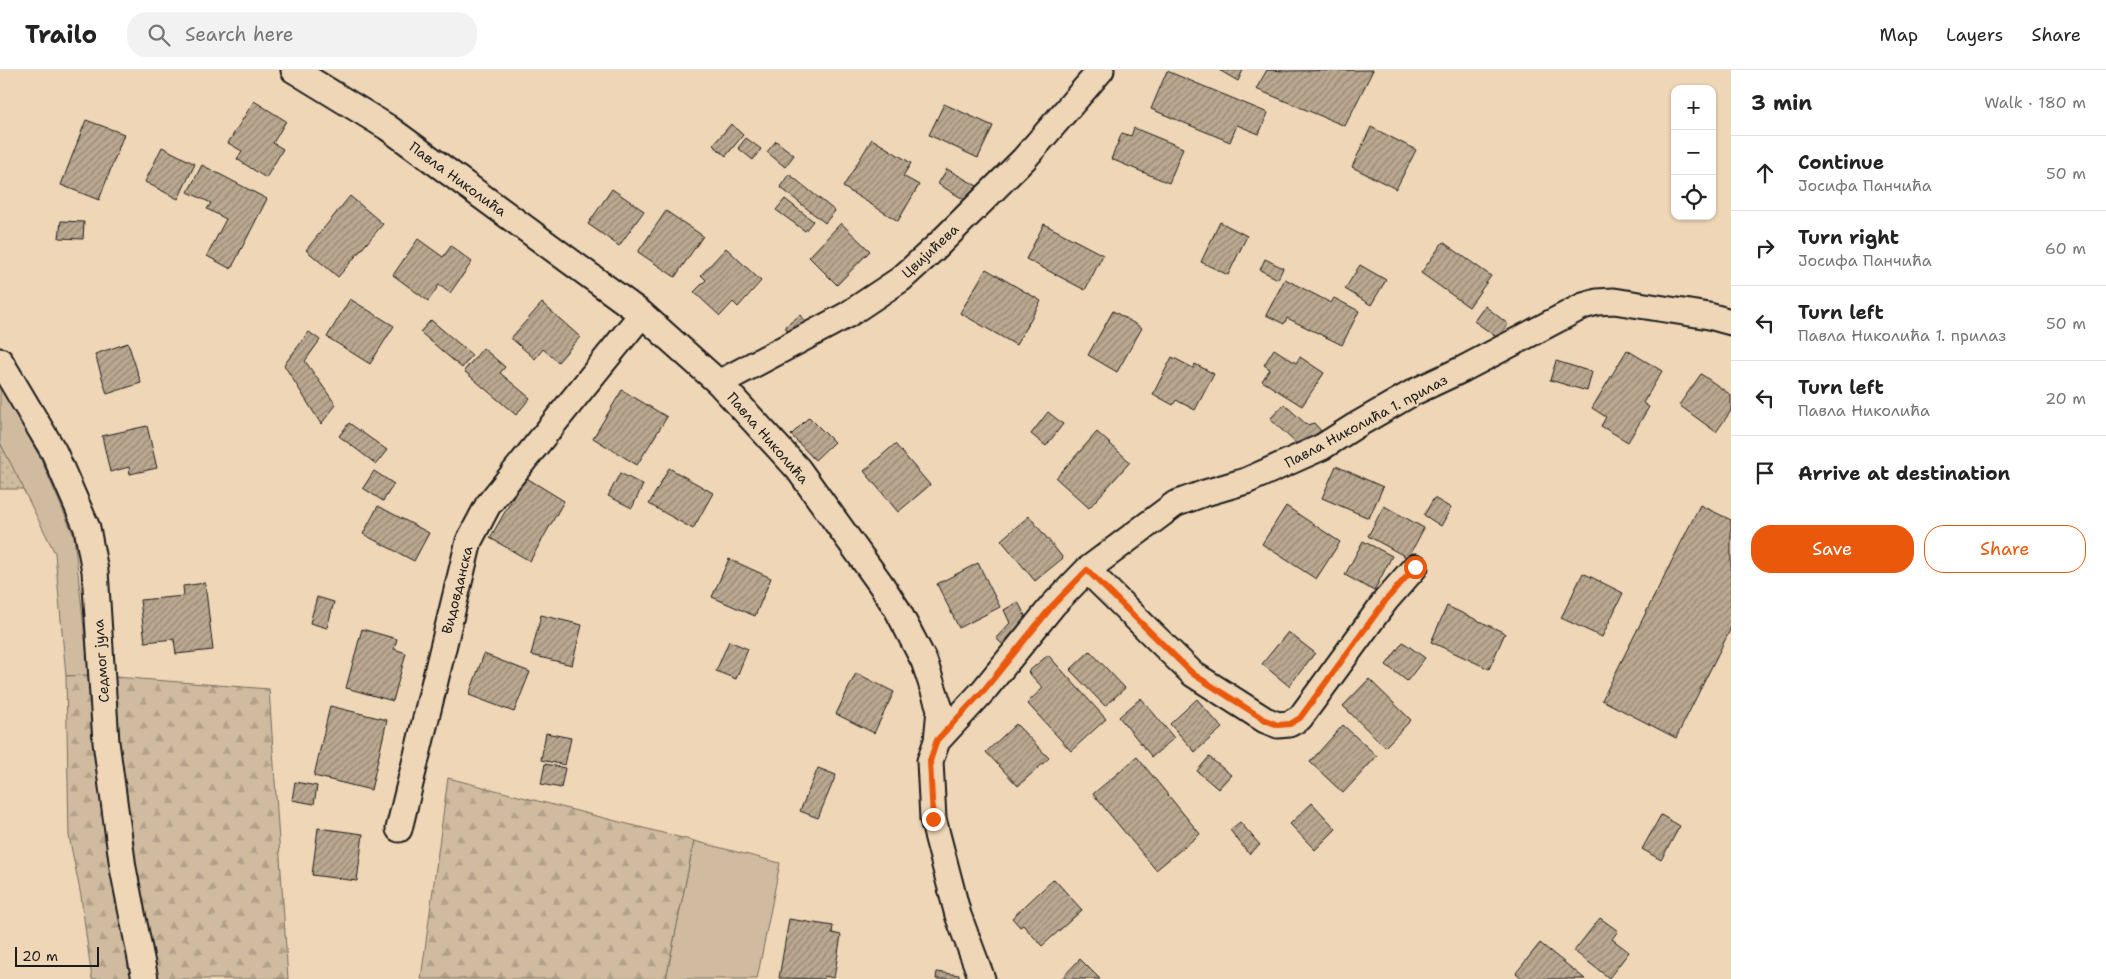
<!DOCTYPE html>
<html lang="en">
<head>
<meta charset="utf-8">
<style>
	:root { --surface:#fff; --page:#f2f2f2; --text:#222; --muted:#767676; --line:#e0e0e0; --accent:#ea580c }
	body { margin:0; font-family:"Shantell Sans",sans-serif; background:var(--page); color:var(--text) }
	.controls { position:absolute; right:15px; top:15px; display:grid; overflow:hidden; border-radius:10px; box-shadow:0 1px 4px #0004 }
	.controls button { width:45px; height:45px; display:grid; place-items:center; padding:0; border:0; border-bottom:1px solid var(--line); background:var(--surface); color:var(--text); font:25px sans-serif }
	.scale { position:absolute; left:15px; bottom:12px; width:84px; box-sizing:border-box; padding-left:5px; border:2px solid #1c1c1c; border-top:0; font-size:14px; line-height:18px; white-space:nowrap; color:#1c1c1c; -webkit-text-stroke:4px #eed6b6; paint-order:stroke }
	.stop { position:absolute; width:15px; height:15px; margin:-11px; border:4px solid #ea580c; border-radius:50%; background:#fff }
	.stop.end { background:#ea580c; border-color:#fff; box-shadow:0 1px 5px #0008 }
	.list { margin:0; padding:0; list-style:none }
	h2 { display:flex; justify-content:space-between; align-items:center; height:65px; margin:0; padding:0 20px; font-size:21px }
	h2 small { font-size:16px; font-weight:400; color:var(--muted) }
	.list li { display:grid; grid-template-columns:32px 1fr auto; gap:15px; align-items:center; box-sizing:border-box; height:75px; padding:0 20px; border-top:1px solid var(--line) }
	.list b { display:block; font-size:19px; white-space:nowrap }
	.list p { margin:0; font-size:16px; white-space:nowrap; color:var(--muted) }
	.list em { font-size:16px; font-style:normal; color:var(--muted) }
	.actions { display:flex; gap:10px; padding:15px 20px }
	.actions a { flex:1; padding:11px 0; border:1px solid var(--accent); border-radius:20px; text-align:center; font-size:18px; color:var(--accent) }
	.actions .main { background:var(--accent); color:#fff }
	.icon { flex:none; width:28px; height:28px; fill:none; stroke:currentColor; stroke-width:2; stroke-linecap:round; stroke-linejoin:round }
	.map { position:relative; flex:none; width:1731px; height:909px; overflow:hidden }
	header { display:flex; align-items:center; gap:30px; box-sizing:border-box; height:70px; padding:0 25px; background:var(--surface); border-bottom:1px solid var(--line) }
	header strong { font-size:24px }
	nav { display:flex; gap:28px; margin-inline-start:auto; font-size:18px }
	.search { width:350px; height:45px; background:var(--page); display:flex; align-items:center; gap:12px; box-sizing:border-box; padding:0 18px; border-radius:20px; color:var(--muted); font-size:19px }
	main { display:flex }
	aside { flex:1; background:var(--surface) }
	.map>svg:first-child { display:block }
	.grass { fill:#d0bba0; stroke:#766c5e }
	.forest { fill:url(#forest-firs); stroke:#766c5e }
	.garden { fill:url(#garden-dots); stroke:#766c5e }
	.building { fill:url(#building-hatch); stroke:#1c1c1c }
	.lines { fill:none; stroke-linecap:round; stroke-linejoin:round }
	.minor-casing { stroke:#1c1c1c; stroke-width:29 }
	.minor { stroke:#eed6b6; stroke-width:25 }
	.route { stroke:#ea580c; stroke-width:6 }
	.labels { text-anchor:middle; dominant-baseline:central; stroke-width:4.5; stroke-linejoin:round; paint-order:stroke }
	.street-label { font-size:14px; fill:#1c1c1c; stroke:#eed6b6 }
</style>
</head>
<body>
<header>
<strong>Trailo</strong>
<div class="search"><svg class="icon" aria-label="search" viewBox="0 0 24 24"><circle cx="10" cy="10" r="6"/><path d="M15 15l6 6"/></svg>Search here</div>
<nav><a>Map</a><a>Layers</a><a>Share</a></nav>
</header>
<main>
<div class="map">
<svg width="1731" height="909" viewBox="0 0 1731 909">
	<defs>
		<pattern id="forest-firs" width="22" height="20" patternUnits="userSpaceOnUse" patternTransform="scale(1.25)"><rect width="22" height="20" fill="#d0bba0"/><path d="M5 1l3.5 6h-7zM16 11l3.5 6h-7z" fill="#b2a089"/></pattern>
		<pattern id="garden-dots" width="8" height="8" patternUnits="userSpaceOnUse" patternTransform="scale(1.25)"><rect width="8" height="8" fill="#d0bba0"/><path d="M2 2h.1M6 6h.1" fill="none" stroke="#b2a089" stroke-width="1.8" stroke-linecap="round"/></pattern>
		<pattern id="building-hatch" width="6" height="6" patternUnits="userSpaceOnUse" patternTransform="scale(1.25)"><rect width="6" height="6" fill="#baa890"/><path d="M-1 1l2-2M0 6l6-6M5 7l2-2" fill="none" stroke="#968875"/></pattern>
	</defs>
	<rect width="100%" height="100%" fill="#eed6b6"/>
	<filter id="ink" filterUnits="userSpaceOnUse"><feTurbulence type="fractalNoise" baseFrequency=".02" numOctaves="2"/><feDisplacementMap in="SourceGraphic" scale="10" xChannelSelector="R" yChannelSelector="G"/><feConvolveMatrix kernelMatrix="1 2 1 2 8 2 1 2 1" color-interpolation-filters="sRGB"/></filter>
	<g filter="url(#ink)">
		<path class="grass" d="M0 315 41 389 74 466 89 605 66 606 55 483 0 373Z
			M694 771 780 793 757 909H666Z"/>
		<path class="forest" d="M89 605 269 619 288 909H92L81 826 69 766 66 606Z
			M448 708 694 771 666 909H421Z"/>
		<path class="garden" d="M0 373 24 419H0Z"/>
		<path class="building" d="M1219 0H1243L1238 11Z
			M1267 0 1286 1 1373 0 1345 56 1256 19Z
			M1167 1 1268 43 1259 64 1237 55 1230 72 1151 39Z
			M254 31 286 51 273 73 283 79 266 108 237 89 242 81 228 73Z
			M944 34 993 56 978 88 929 65Z
			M86 50 124 64 99 130 61 115Z
			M731 54 743 65 726 86 713 75Z
			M1371 57 1416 80 1396 119 1352 97Z
			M1134 58 1183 78 1169 113 1111 89 1122 63 1131 66Z
			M746 68 761 79 753 90 738 78Z
			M872 69 911 93 903 106 919 115 898 151 843 117Z
			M776 71 794 85 785 97 767 82Z
			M162 77 195 94 178 129 145 112Z
			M202 95 267 129 231 199 207 186 226 149 207 139 211 133 188 122Z
			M947 99 979 117 970 133 938 114Z
			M789 104 835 141 825 153 780 117Z
			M612 119 644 141 619 176 588 154Z
			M350 126 383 154 338 207 306 180Z
			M785 129 813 151 805 161 776 140Z
			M666 141 703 166 675 207 638 182Z
			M61 151 84 152 83 169 59 168Z
			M1220 152 1247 166 1228 205 1201 192Z
			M841 153 870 181 837 215 809 187Z
			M1044 154 1103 185 1085 220 1026 189Z
			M418 169 443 187 451 176 472 192 450 223 439 215 428 231 393 205Z
			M1443 172 1491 206 1469 237 1421 203Z
			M726 178 761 211 738 237 733 232 720 246 694 222 706 210 701 205Z
			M1265 189 1283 198 1278 209 1260 200Z
			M1360 195 1386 210 1371 235 1345 219Z
			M986 199 1041 231 1016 275 960 243Z
			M1285 209 1331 233 1334 228 1359 241 1342 275 1287 248 1284 254 1266 245Z
			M350 229 394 256 370 294 327 267Z
			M542 233 580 267 558 292 543 279 535 289 511 268Z
			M1485 236 1508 254 1498 268 1474 251Z
			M1113 241 1142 258 1117 302 1088 285Z
			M800 245 810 258 795 270 785 257Z
			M431 250 472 285 462 298 420 262Z
			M309 262 320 270 305 291 336 335 321 354 284 295Z
			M128 273 141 313 107 324 95 284Z
			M483 278 505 297 500 303 530 328 516 345 464 301Z
			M1274 279 1296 293 1300 287 1324 303 1302 336 1262 311 1270 299 1264 295Z
			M1627 280 1662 301 1643 333 1649 337 1628 372 1601 356 1606 347 1592 338Z
			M1172 287 1193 298 1195 294 1214 304 1195 340 1176 330 1173 335 1153 324Z
			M1556 291 1592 302 1587 321 1550 310Z
			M1701 304 1731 325V341L1716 362 1679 335Z
			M622 320 667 347 637 395 593 368Z
			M1284 334 1307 355 1314 353 1323 363 1298 375 1270 349Z
			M1048 342 1063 354 1046 376 1031 364Z
			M809 347 834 372 815 390 791 365Z
			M349 353 387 380 376 394 339 366Z
			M147 356 157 398 130 404 129 397 110 402 102 366Z
			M1097 362 1130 392 1089 438 1056 408Z
			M895 374 930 415 898 442 864 401Z
			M1336 396 1383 417 1369 448 1322 428Z
			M669 398 713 423 693 459 649 434Z
			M374 401 394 414 383 431 363 418Z
			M620 403 643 415 632 438 608 426Z
			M525 407 564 431 530 491 490 468Z
			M1434 428 1451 438 1441 456 1424 445Z
			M1700 435 1731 450V558L1676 668 1602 630Z
			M378 436 429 463 414 491 363 464Z
			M1286 436 1340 472 1316 509 1262 474Z
			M1384 436 1424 458 1408 488 1368 466Z
			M1029 446 1063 488 1035 511 1001 470Z
			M1363 471 1392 486 1374 521 1345 505Z
			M729 489 771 508 755 546 712 527Z
			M978 493 1000 537 959 558 937 514Z
			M1583 503 1623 523 1602 567 1561 548Z
			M205 513 213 580 176 584 174 569 145 572 140 530 184 526 183 516Z
			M317 527 334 532 327 558 310 553Z
			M1018 532 1029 553 1006 578 996 568 1010 553 1004 540Z
			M1447 536 1505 563 1489 599 1431 572Z
			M541 545 582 555 572 595 531 585Z
			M362 559 397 569 394 579 406 583 393 631 346 618Z
			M1288 562 1315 583 1289 616 1262 594Z
			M729 571 748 579 736 609 716 601Z
			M1403 572 1425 588 1407 611 1386 595Z
			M1090 581 1125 618 1105 636 1070 600Z
			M484 584 530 602 514 642 469 625Z
			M1048 585 1106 649 1071 681 1027 633 1043 618 1028 602Z
			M856 603 894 622 874 663 836 644Z
			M1369 609 1411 650 1385 677 1343 636Z
			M1141 628 1174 668 1152 687 1119 647Z
			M1197 629 1222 658 1195 682 1170 654Z
			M330 636 387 650 371 720 314 706Z
			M1016 654 1049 688 1018 716 986 682Z
			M1343 655 1377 686 1343 723 1310 692Z
			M546 663 571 668 565 695 541 690Z
			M1137 687 1200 764 1156 800 1093 724Z
			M1209 687 1231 705 1218 719 1197 701Z
			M545 694 565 698 561 718 541 714Z
			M818 698 836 705 818 748 800 741Z
			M295 712 317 716 314 734 292 730Z
			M1312 733 1336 759 1315 780 1290 754Z
			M1661 745 1680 756 1661 790 1642 779Z
			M1240 752 1260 775 1249 784 1230 760Z
			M318 758 363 764 357 811 312 805Z
			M1054 809 1082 840 1042 876 1023 855 1020 857 1012 848Z
			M1600 848 1618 861 1612 869 1629 882 1609 908 1574 881Z
			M789 849 833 856 832 863 841 865 834 908 824 906V909L779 908Z
			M1540 873 1585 909H1523L1516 903Z
			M1080 889 1100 909H1061Z
			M937 902 959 905V909H936Z"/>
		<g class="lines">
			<g class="minor-casing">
				<path id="minor" d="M294 0 387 57 642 244 719 313 798 399 880 513 897 539 924 591 940 639 937 671 930 691 933 749 958 845 982 909
					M0 291 54 382 87 458 95 501 106 672 123 798 145 909
					M719 313 847 245 901 209 936 177 1024 89 1101 0
					M1087 500 1193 604 1265 650 1278 655 1289 654 1300 648 1386 530 1415 497
					M937 671 984 620 1053 535 1087 500 1175 434 1205 423 1246 411 1322 377 1355 356 1414 322 1463 299 1583 236 1597 232 1614 231 1709 246 1731 252
					M399 759 469 471 488 435 642 244"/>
			</g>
			<use href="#minor" class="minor"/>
		</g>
	</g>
	<g class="lines" filter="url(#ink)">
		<path class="route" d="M933 749 930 691 937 670 984 620 1053 535 1087 500 1193 604 1265 650 1278 655 1290 654 1300 648 1386 530 1415 497"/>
	</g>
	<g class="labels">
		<g class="street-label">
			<text transform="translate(458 109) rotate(36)">Павла Николића</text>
			<text transform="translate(930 181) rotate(-43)">Цвијићева</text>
			<text transform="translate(1366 351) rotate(-28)">Павла Николића 1. прилаз</text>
			<text transform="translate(768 368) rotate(49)">Павла Николића</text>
			<text transform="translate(457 520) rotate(-76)">Видовданска</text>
			<text transform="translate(101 591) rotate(-94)">Седмог јула</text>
		</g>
	</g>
</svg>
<div class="controls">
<button>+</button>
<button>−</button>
<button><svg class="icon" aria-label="locate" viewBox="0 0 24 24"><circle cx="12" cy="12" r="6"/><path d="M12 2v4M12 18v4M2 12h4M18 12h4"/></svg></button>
</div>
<div class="scale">20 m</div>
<div class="stop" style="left:1415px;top:497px"></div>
<div class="stop end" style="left:933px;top:749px"></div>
</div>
<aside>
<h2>3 min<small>Walk · 180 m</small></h2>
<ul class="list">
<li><svg class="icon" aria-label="ahead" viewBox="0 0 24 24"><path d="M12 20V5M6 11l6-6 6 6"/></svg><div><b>Continue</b><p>Јосифа Панчића</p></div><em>50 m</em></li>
<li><svg class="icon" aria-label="right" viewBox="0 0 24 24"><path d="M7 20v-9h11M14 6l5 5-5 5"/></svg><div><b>Turn right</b><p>Јосифа Панчића</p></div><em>60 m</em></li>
<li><svg class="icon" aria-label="left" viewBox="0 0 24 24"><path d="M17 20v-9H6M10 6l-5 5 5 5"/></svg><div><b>Turn left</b><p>Павла Николића 1. прилаз</p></div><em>50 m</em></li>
<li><svg class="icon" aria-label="left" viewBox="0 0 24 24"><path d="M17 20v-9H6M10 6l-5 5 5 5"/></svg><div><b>Turn left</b><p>Павла Николића</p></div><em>20 m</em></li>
<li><svg class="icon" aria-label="arrive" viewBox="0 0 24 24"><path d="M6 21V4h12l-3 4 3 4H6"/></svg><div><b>Arrive at destination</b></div></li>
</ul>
<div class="actions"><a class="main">Save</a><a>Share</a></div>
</aside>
</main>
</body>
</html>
